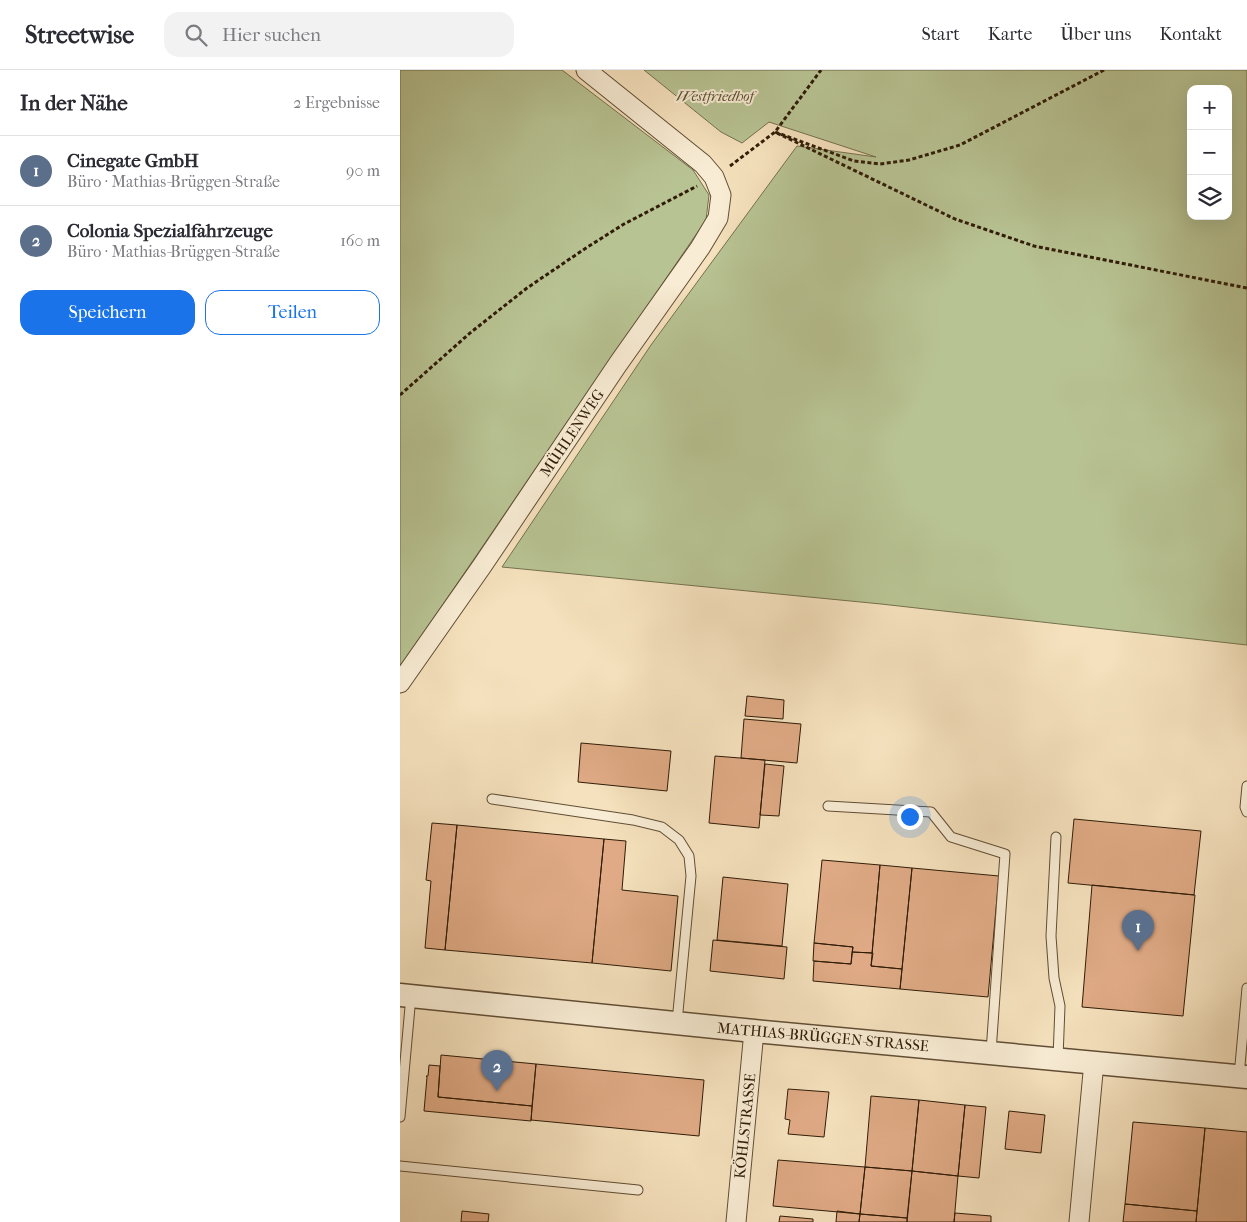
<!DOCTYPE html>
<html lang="de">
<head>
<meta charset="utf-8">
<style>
	:root { --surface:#fff; --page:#f2f2f3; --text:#2b2b33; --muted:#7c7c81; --line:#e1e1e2; --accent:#1a73e8 }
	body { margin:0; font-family:"IM FELL French Canon",serif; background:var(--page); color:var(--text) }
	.controls { position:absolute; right:15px; top:15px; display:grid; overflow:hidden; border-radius:10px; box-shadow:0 5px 20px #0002 }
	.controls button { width:45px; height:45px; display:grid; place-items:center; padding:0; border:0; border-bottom:1px solid var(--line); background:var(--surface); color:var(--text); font:25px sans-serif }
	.you { position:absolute; left:509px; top:746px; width:18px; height:18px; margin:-12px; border:4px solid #fff; border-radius:50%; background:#1a73e8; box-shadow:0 0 0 8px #1a73e833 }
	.badge { display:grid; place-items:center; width:32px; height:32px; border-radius:50%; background:var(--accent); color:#fff; font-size:16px; font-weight:700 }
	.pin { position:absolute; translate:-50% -41px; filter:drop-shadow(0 1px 2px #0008) }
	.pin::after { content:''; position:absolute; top:26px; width:18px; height:15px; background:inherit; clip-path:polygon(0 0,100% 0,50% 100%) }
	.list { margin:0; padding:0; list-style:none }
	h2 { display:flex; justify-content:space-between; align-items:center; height:65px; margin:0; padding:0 20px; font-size:21px }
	h2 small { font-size:16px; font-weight:400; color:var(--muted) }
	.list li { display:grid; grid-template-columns:32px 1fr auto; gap:15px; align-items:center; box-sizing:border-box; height:70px; padding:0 20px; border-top:1px solid var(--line) }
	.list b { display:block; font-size:19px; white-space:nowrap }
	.list p { margin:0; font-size:16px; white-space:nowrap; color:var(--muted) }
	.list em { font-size:16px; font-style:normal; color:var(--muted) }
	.actions { display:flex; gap:10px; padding:15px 20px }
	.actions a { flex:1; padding:11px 0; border:1px solid var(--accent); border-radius:15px; text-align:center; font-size:18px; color:var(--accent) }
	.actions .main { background:var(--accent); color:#fff }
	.icon { flex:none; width:28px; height:28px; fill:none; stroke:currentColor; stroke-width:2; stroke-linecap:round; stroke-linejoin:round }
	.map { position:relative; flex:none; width:847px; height:1152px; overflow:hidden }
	header { display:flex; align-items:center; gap:30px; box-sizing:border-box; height:70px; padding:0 25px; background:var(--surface); border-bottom:1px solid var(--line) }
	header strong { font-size:24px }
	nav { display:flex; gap:28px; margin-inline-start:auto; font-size:18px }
	.search { width:350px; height:45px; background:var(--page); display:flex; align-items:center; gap:12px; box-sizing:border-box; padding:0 18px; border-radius:15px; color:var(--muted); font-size:19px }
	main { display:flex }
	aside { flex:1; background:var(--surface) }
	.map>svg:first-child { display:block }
	.green { fill:#b8c393; stroke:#74704d; fill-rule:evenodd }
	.building { fill:#dfaa85; stroke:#301c07 }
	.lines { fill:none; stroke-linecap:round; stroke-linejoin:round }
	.service-casing { stroke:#614d34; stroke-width:11 }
	.minor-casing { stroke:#614d34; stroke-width:21 }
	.tertiary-casing { stroke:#614d34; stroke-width:25 }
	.path { stroke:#301c07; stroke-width:3; stroke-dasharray:4 2.5; stroke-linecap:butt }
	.service { stroke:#f8ecd4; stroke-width:9 }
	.minor { stroke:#f8ecd4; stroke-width:19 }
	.tertiary { stroke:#f8ecd4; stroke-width:22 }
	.labels { text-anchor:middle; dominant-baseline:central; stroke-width:4; stroke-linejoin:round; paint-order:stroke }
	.park-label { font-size:15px; font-style:italic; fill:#594e31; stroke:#f8ecd4 }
	.street-label { font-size:15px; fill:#301c07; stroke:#f8ecd4 }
</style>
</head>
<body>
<header>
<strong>Streetwise</strong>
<div class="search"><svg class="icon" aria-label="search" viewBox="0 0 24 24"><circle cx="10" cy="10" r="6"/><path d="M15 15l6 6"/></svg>Hier suchen</div>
<nav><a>Start</a><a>Karte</a><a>Über uns</a><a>Kontakt</a></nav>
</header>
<main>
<aside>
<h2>In der Nähe<small>2 Ergebnisse</small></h2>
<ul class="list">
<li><span class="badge" style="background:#5c6f8a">1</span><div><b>Cinegate GmbH</b><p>Büro · Mathias-Brüggen-Straße</p></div><em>90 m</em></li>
<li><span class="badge" style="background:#5c6f8a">2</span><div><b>Colonia Spezialfahrzeuge</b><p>Büro · Mathias-Brüggen-Straße</p></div><em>160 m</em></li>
</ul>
<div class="actions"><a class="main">Speichern</a><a>Teilen</a></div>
</aside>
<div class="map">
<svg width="847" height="1152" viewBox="0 0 847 1152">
	<rect width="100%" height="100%" fill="#f5e1bd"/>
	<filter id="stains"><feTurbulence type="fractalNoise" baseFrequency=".004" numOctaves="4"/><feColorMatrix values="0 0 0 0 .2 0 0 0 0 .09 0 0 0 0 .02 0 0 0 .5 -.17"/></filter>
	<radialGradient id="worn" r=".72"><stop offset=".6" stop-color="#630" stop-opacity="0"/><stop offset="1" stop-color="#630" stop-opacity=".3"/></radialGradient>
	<path class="green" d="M0 0H162L293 100 309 125 306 150 0 597Z
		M244 0H847V575L481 534 102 497 251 275 397 76 476 87 369 52 342 73 321 62ZM791 19H828V146H791Z"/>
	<path class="building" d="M347 626 384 630 383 649 345 646Z
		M344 649 401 654 397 693 341 688Z
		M181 673 271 681 267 721 178 712Z
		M315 686 365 690 359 758 309 753Z
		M365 694 384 696 379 746 360 745Z
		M674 749 801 761 794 825 668 813Z
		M32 753 57 755 45 880 25 878 31 811 26 810Z
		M57 755 204 769 192 893 45 880Z
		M204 769 226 771 222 820 278 826 271 901 192 893Z
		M422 790 480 795 472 883 452 882 453 877 414 873Z
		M480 795 512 798 502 899 471 896Z
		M512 798 599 806 588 927 500 919Z
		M323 807 388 814 382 876 317 870Z
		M692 815 795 825 783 946 682 937Z
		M313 870 387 877 384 909 310 901Z
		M414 873 453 877 451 894 413 891Z
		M452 882 473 883 471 896 502 899 500 919 413 911 414 891 451 894Z
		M41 985 136 994 132 1036 38 1027Z
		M136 994 304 1010 299 1066 131 1050Z
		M29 995 40 996 38 1027 132 1036 131 1051 24 1041 27 1007 26 1006H28Z
		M388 1019 429 1022 424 1067 388 1064 390 1050 385 1049Z
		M471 1026 519 1030 512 1101 465 1097Z
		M519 1030 565 1035 558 1106 512 1101Z
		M565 1035 586 1037 579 1108 558 1106Z
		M609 1041 645 1045 641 1083 605 1079Z
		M733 1052 805 1058 797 1141 725 1134Z
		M805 1058 847 1062V1152H796Z
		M378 1090 465 1097 460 1144 373 1136Z
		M465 1097 512 1101 507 1148 460 1144Z
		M512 1101 558 1106 554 1152H507Z
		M725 1134 797 1141 796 1152H723Z
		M62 1141 89 1144 88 1152H61Z
		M437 1141 460 1144 459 1152H436Z
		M555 1143 591 1146V1152H554Z
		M460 1144 507 1148V1152H459Z
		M380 1146 413 1149V1152H379Z"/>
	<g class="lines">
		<g class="service-casing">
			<path id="service" d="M847 716 845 737 847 742
				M92 729 233 750 262 757 279 770 289 786 291 806 277 952
				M428 736 531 742 551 767 605 784 591 982
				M656 767 651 866 654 908 660 936 658 988
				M839 1006 847 918
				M0 1047 11 926
				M0 1096 238 1120"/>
		</g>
		<g class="minor-casing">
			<path id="minor" d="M0 613 82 496 218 294 300 178 318 148 321 125 314 107 303 94 186 0
				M336 1152 354 961
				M679 1152 694 992"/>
		</g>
		<g class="tertiary-casing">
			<path id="tertiary" d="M0 925 354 961 847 1007"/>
		</g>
		<path class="path" d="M704 0 560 75 509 90 480 94 454 91 375 62 555 149 634 176 847 218
			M330 96 375 62 421 0
			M0 325 70 263 127 218 186 178 224 154 297 116"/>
		<use href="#service" class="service"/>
		<use href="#minor" class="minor"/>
		<use href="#tertiary" class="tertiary"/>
	</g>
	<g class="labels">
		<g class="park-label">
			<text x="315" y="26">Westfriedhof</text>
		</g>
		<g class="street-label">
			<text transform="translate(172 363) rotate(-56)">MÜHLENWEG</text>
			<text transform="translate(423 967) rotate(5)">MATHIAS-BRÜGGEN-STRASSE</text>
			<text transform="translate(345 1056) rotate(-84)">KÖHLSTRASSE</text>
		</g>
	</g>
	<rect width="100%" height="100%" filter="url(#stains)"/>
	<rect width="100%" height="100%" fill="url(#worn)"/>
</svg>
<div class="controls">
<button>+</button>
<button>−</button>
<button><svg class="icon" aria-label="layers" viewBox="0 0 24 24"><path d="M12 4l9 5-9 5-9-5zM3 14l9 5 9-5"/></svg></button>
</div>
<div class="you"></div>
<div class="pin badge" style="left:738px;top:881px;background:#5c6f8a">1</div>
<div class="pin badge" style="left:97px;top:1021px;background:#5c6f8a">2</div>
</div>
</main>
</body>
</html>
